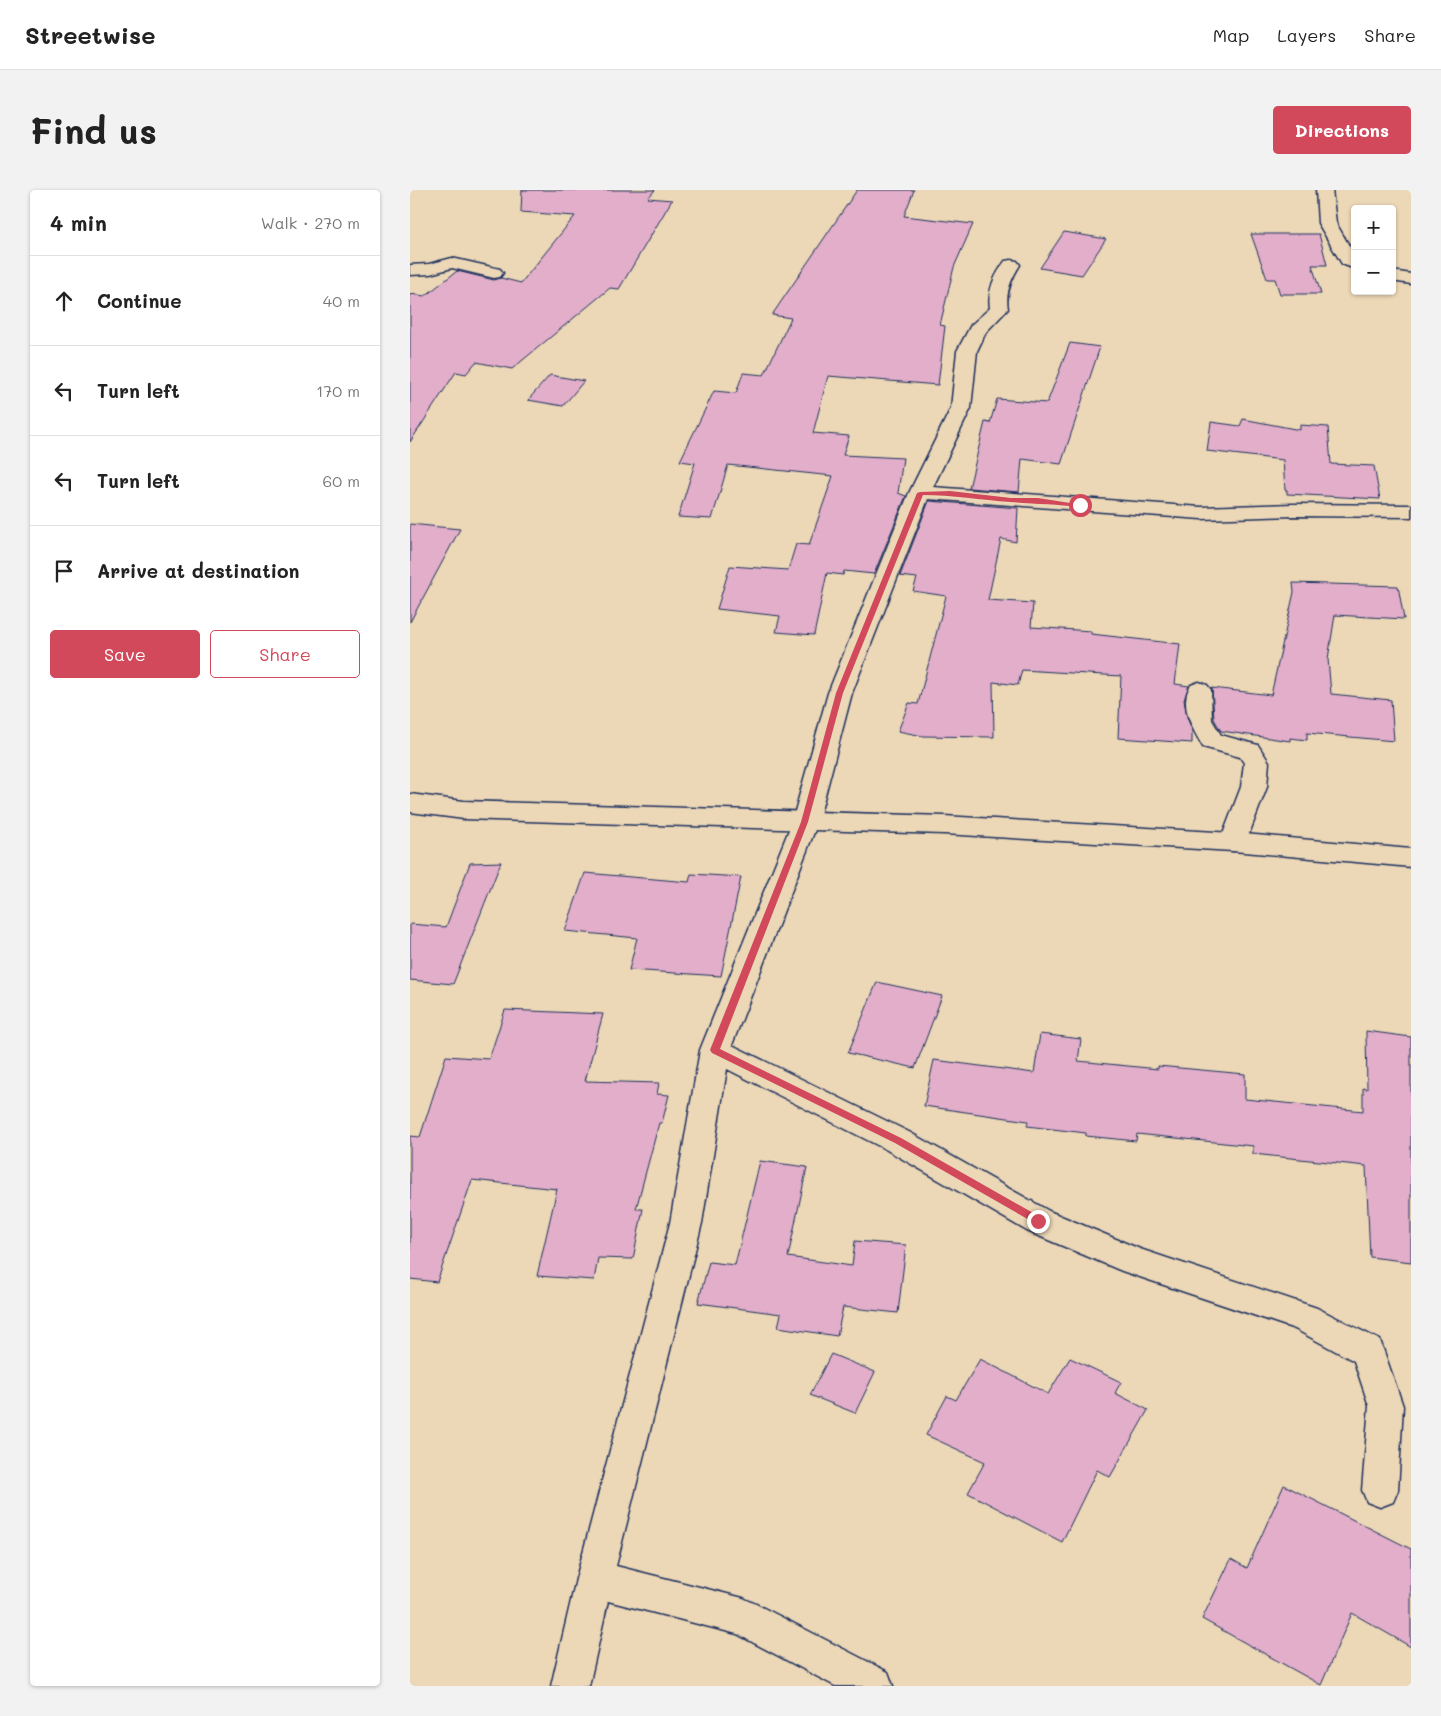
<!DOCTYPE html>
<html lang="en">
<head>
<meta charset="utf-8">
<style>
	:root { --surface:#fff; --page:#f2f2f2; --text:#222; --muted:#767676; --line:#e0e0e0; --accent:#d1495b }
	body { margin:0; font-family:Mali,sans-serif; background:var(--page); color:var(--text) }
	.controls { position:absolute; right:15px; top:15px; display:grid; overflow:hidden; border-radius:5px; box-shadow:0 1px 4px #0004 }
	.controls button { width:45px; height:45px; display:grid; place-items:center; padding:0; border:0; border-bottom:1px solid var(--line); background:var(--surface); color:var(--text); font:25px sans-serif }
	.stop { position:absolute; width:15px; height:15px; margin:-11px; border:4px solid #d1495b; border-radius:50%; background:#fff }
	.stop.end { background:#d1495b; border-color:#fff; box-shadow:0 1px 5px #0008 }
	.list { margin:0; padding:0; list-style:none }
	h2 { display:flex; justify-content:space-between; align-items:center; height:65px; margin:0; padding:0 20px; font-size:21px }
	h2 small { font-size:16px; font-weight:400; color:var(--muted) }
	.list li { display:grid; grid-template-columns:32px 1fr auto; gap:15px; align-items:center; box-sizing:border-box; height:90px; padding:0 20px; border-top:1px solid var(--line) }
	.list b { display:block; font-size:19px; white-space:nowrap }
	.list em { font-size:16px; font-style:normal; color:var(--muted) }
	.actions { display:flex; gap:10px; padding:15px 20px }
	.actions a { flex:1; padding:11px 0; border:1px solid var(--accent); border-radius:5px; text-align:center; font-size:18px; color:var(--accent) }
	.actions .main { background:var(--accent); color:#fff }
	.icon { flex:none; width:28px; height:28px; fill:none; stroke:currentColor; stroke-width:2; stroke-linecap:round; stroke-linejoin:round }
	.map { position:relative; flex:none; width:1001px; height:1496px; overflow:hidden; border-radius:5px }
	header { display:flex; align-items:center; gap:30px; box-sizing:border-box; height:70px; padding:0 25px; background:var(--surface); border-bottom:1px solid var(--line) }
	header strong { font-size:24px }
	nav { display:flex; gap:28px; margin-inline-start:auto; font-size:18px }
	.intro { display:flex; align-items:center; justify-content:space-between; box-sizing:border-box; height:120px; padding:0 30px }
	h1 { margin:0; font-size:35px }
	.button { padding:12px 22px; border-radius:5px; background:var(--accent); color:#fff; font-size:18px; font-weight:700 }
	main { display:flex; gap:30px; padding:0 30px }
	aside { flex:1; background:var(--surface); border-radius:5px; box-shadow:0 1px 4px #0004 }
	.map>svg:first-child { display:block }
	.building { fill:#e2aeca; stroke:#1b2f5e }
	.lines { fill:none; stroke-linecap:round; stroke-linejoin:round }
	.street-casing { stroke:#1b2f5e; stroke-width:3 }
	.secondary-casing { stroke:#1b2f5e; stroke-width:3 }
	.street { fill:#ecd7b6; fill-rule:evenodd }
	.secondary { fill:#ecd7b6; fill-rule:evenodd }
	.route { fill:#d1495b }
</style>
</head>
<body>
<header>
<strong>Streetwise</strong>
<nav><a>Map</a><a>Layers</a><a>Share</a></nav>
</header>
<div class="intro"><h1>Find us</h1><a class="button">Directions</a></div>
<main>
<aside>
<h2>4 min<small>Walk · 270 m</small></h2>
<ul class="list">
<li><svg class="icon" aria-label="ahead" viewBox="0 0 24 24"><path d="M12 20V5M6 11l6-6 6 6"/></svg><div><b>Continue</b></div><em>40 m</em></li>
<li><svg class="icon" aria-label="left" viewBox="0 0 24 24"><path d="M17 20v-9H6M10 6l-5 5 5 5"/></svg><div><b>Turn left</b></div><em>170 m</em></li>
<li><svg class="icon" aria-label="left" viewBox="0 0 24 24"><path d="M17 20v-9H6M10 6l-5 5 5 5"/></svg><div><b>Turn left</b></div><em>60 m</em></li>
<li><svg class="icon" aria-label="arrive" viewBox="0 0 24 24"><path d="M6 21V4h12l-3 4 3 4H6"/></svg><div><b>Arrive at destination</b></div></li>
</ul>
<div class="actions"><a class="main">Save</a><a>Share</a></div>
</aside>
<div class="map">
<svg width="1001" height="1496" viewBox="0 0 1001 1496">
	<rect width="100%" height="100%" fill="#ecd7b6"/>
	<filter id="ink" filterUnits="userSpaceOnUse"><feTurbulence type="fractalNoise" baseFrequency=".02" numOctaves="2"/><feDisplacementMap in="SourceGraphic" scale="10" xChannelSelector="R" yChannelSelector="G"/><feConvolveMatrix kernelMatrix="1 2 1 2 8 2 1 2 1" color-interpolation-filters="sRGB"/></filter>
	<g filter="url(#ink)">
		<path class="building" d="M112 0H245L238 8 262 10 209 99 200 98 102 179 66 172 56 184 46 182 0 252V104L15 106 47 81 84 90 91 88 111 93 165 26 111 22Z
			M447 0H504L494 26 563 34 544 77 530 135 535 136 528 195 418 186 403 243 439 246 433 265 493 268 488 303 496 306 464 384 434 381 433 385 417 383 404 445 366 442 370 426 307 419 320 376 378 380 386 354 399 355 423 286 318 275 302 329 268 327 285 273 270 271 304 201 326 203 333 183 354 185 381 128 362 125Z
			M654 42 696 49 672 85 630 78Z
			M841 44H909L917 75H902L911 104H870L865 89H857Z
			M660 153 690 157 651 274 612 269 609 302 559 298 575 232 580 233 587 209 637 213Z
			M140 185 174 191 153 216 118 210Z
			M833 229 890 240V235L918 237 921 274 964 276 970 309 877 304V300H875L873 270 797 261 801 232 830 236Z
			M519 311 608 318 606 352 591 349 578 410 623 413 621 437 681 441V444L770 454 765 494 779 496 774 510 777 527 782 540V553L708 548 711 486 612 480 608 495 583 492 584 547 513 546 488 541 499 513 508 514 536 406 503 401 507 388 490 386Z
			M0 334 50 339 0 432Z
			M883 393 988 396 994 429 925 425 918 469 921 504 981 510 984 551 897 543V550L880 548V551L811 541 804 529 802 498 861 505 884 402Z
			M91 672 43 794 0 790V734L36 737 60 673Z
			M175 683 279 692 281 684 331 687 311 786 219 780 227 748 155 741Z
			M467 792 532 806 505 878 438 863Z
			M95 820 193 824 175 891 249 893 247 904 259 905 252 933H249L226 1019H233L223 1069 188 1068 184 1090 127 1086 147 999 62 990 27 1092 0 1089V946L10 947 36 866 79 869Z
			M956 841 1001 847V1072L960 1067 956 976 843 964V956L727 944 726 951 676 946V943L617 936 618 931 514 916 524 870 624 883 630 844 671 849 668 871 748 879V876L835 884V909L953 921V898L957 899Z
			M350 971 397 977 378 1067 442 1076 445 1051 496 1055 488 1123 433 1117 427 1146 368 1137 371 1124 288 1113 299 1072 325 1075Z
			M421 1164 465 1182 445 1223 400 1205Z
			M660 1168 711 1192 705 1203 738 1220 700 1287 687 1280 652 1352 558 1303 575 1272 516 1245 537 1206 546 1210 570 1169 638 1204Z
			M874 1295 1001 1359V1457L942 1423 911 1495 792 1429 821 1369 837 1378Z"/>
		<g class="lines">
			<g class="street-casing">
				<path id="street" d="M906 0H922L926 33 945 66V79L932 74 908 33Z
					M42 68 90 79 93 83 90 87 84 88 42 78 20 84 0 85V75L19 74Z
					M601 70 607 71 610 75C601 89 595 103 598 119L576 142 567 161 561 218 523 297 791 317 883 314 1001 315V327L883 326 791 329 518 309 442 503 408 632 322 855 499 942 639 1021 730 1059 907 1118 970 1150 993 1216 988 1300 983 1312 970 1317 957 1312 952 1300 959 1216 944 1171 885 1139 712 1081 617 1041 477 960 317 879 292 1033 206 1376 333 1408 346 1414 478 1482 483 1496H425L327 1444 198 1411 179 1496H141L166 1389 260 1033 290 860 382 632 418 503 499 303 541 218 547 161 561 135 580 118C577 100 585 85 595 71Z
					M982 81 1001 84V94L982 91Z
					M789 492 797 495 801 500 802 530 811 545 848 555 859 572 857 597 836 652 832 659 823 661 814 659 810 652 831 597 834 573 830 567 793 557C783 540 768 514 781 495Z"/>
			</g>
			<g class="secondary-casing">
				<path id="secondary" d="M0 604 54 611 534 626 823 643 1001 659V677L823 661 534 644 54 629 0 622Z"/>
			</g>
			<use href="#street" class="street"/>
			<use href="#secondary" class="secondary"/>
		</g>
	</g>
	<path class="route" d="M540 301 601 308H628L673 315 670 317C646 314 624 314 601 312 571 310 542 305 513 305L433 503 398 632 310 859 491 948 632 1028 633 1031 628 1035 485 953 302 863 300 860 391 632 426 503 507 303 510 302Z"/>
</svg>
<div class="controls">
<button>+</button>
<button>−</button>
</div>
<div class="stop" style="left:670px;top:315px"></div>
<div class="stop end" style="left:628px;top:1031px"></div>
</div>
</main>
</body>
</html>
